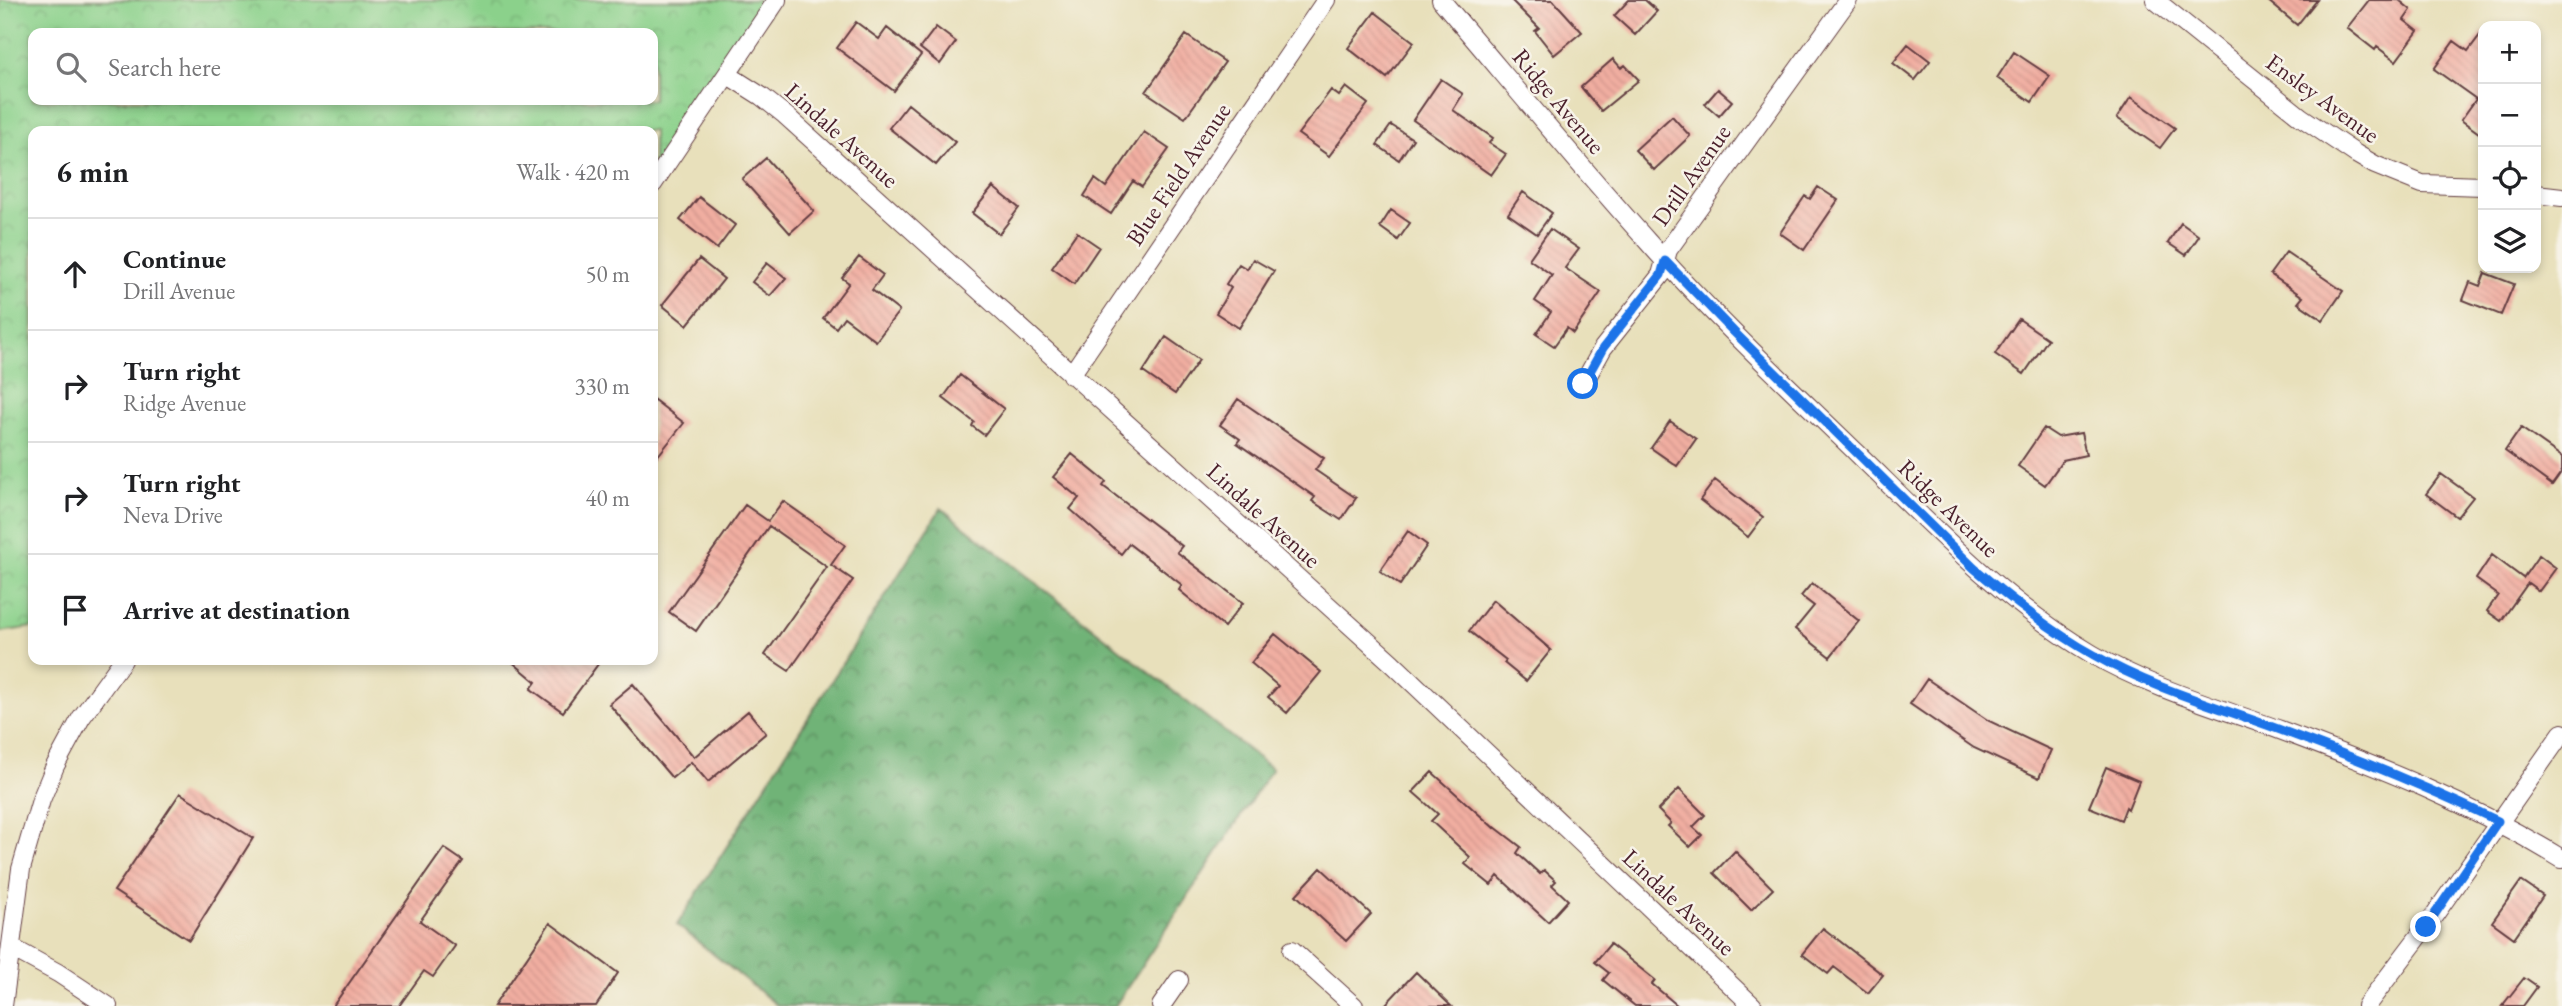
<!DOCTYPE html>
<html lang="en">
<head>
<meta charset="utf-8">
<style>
	:root { --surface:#fff; --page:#f2f2f2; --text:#202124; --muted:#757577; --line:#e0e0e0 }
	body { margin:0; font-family:"EB Garamond",serif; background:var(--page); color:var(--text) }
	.controls { position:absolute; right:21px; top:21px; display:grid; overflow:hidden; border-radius:14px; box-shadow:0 4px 10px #0003 }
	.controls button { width:63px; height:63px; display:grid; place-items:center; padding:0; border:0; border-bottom:2px solid var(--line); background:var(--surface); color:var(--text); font:35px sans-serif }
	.stop { position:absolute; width:21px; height:21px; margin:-16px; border:5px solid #1a73e8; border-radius:50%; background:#fff }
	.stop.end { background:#1a73e8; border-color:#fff; box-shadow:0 2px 7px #0008 }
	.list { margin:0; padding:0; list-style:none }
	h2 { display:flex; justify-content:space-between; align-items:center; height:91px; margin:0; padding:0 28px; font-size:30px }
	h2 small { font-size:23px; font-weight:400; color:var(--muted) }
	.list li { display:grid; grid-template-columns:46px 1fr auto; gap:21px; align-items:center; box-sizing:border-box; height:112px; padding:0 28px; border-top:2px solid var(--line) }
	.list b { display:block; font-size:26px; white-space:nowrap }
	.list p { margin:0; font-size:23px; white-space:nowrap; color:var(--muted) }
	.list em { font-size:23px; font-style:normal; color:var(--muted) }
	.icon { flex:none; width:38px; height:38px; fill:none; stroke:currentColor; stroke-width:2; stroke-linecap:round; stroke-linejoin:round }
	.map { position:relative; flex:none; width:2562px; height:1006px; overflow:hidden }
	.search { position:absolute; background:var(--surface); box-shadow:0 4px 10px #0003; left:28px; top:28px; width:630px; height:77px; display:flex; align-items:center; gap:18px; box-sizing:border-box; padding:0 24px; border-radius:14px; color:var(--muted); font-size:26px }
	.panel { position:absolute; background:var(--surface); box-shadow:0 4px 10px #0003; left:28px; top:126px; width:630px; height:539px; border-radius:14px }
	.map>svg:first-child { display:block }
	.forest { fill:url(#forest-crowns); stroke:#5d6951; stroke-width:2 }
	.park { fill:url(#park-crowns); stroke:#6a785b; stroke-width:2; fill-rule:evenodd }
	.building { fill:url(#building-back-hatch) }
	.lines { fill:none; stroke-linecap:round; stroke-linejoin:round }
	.minor-casing { stroke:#623c41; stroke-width:20 }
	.minor { stroke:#fff; stroke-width:18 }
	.route { stroke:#1a73e8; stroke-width:9 }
	.labels { text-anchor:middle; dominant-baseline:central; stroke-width:5; stroke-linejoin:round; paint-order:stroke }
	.street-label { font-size:24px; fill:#4a1f2b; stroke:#f7f3e8 }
</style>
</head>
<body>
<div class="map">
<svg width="2562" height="1006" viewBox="0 0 2562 1006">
	<defs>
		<pattern id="forest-crowns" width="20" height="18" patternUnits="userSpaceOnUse" patternTransform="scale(1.75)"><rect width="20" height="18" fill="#70b377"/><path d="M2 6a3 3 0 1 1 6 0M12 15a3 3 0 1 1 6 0" fill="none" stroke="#5e9162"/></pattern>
		<pattern id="park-crowns" width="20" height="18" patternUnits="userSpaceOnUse" patternTransform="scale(1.75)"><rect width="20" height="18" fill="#8bd18b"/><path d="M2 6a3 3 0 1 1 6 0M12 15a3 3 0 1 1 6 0" fill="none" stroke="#79b378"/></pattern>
		<pattern id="building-back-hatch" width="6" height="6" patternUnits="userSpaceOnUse" patternTransform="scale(1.75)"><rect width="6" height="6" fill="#f1aea1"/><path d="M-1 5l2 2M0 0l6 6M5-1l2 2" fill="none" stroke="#d0958b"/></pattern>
	</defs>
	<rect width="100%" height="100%" fill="#f7f3e8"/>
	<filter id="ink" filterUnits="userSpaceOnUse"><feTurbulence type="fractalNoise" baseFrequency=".0143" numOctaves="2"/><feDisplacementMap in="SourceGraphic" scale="14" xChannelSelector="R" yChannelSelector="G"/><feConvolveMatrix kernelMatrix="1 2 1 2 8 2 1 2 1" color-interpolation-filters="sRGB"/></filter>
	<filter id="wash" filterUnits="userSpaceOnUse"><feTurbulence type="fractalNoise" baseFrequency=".00686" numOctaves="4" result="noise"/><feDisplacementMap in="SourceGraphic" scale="28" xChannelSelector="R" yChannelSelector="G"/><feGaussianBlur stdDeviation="1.57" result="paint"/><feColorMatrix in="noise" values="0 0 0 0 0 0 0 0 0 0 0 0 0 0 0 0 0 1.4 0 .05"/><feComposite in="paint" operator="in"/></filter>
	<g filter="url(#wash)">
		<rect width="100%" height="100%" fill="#e8e0bb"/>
		<path class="forest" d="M941 508 1272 769 1115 1006H778L677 925Z"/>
		<path class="park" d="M0 0H777L653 184V131H33V627L0 632ZM33 33H653V100H33Z"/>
		<g id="blocks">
			<path class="building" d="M1511 0H1553L1582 32 1554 55 1535 31 1539 28Z
				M1629 0H1645L1657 11 1635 35 1614 16Z
				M2267 0H2317L2297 25Z
				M2369 0H2399L2411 10 2404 20 2418 31 2396 61 2377 47 2375 50 2347 28Z
				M1375 12 1414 42 1387 78 1348 48Z
				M856 22 879 39 887 28 921 55 894 91 837 48Z
				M936 27 956 42 940 64 920 48Z
				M2483 31V136L2461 120 2476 99 2434 69 2454 41 2468 51Z
				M1186 35 1225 62 1185 118 1146 92Z
				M1908 44 1930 61 1915 80 1893 63Z
				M2014 52 2050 76 2032 102 1997 78Z
				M1613 59 1621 68 1625 65 1639 80 1601 111 1581 87Z
				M1441 79 1463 94 1453 110 1493 138 1489 143 1506 154 1491 175 1413 120Z
				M1346 87 1368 104 1329 156 1298 134 1331 90 1339 96Z
				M1718 89 1732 101 1719 116 1705 104Z
				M2131 97 2175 128 2160 148 2117 118Z
				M908 104 955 142 936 165 889 128Z
				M1672 116 1690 136 1654 170 1635 150Z
				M1391 125 1413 139 1399 160 1377 145Z
				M1144 132 1169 149 1142 187 1133 181 1111 214 1084 196 1095 179 1106 187Z
				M766 158 814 211 790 233 742 179Z
				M993 187 1019 208 999 234 972 213Z
				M1818 187 1838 200 1804 250 1780 233 1805 196 1810 199Z
				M1523 192 1552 213 1537 234 1508 214Z
				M699 197 735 225 717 249 680 220Z
				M1391 210 1410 223 1398 240 1380 227Z
				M2181 223 2199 236 2186 255 2168 243Z
				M1550 229 1579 249 1565 268 1601 292 1573 333 1567 328 1554 346 1536 334 1551 312 1535 301 1552 275 1529 259Z
				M1077 232 1099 247 1074 284 1052 268Z
				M2286 252 2343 291 2323 320 2298 303 2303 297 2270 274Z
				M859 257 883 275 872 290 899 311 876 341 844 317 836 328 823 318 849 283 842 278Z
				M699 259 724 279 687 325 662 305Z
				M1253 259 1274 271 1239 328 1216 313 1231 288 1226 284 1239 264 1247 269Z
				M767 263 786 278 770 296 752 282Z
				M2485 273 2514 284 2501 315 2463 300 2470 282 2480 286Z
				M2019 319 2048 339 2024 374 1995 354Z
				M1166 337 1199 360 1175 394 1143 372Z
				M960 375 1004 409 984 435 972 426 974 422 943 398Z
				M653 399 684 423 653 462Z
				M1238 399 1324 458 1315 470 1356 498 1341 520 1312 501 1315 497 1237 443 1240 439 1220 425Z
				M1670 421 1696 439 1677 466 1651 448Z
				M2044 428 2058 437 2081 433 2086 455 2063 460 2045 485 2018 466Z
				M2521 428 2562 457V471L2552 485 2505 451Z
				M1072 454 1106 482 1103 486 1182 546 1177 552 1243 603 1224 627 1179 590 1182 585 1129 544 1121 554 1070 509 1079 498 1053 477Z
				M2441 474 2473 497 2457 517 2426 494Z
				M1715 480 1763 517 1748 537 1700 500Z
				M783 501 845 545 831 565 853 580 789 671 765 655 827 567 769 526 696 631 669 612 745 505 768 521Z
				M1408 531 1427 545 1400 585 1380 571Z
				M2492 555 2523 578 2539 555 2556 568 2539 591 2528 583 2501 621 2487 611 2498 595 2476 579Z
				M1812 583 1859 621 1830 657 1795 629 1814 606 1801 596Z
				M1493 600 1551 650 1526 681 1504 663 1506 660 1469 631Z
				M1275 634 1321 672 1287 713 1268 697 1278 686 1251 663Z
				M510 660H601L563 712 531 689 536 682Z
				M1927 679 1989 721 2051 750 2039 778 1974 748 1910 704Z
				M633 684 694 757 748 711 766 733 708 782 691 762 672 778 609 704Z
				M2106 767 2139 781 2128 809 2126 807 2121 820 2089 807Z
				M1432 772 1494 828 1495 827 1521 847 1517 853 1540 874 1544 870 1556 881 1552 885 1568 900 1548 922 1498 876 1491 885 1465 864 1470 857 1431 821 1438 814 1413 792Z
				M1679 789 1705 815 1693 827 1702 835 1690 847 1668 826 1671 823 1658 810Z
				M180 793 253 838 189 940 114 891Z
				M444 848 463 861 420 921 455 946 433 977 424 971 399 1006H333Z
				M1735 851 1773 889 1751 910 1714 873Z
				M1321 868 1371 914 1346 941 1296 895Z
				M2521 881 2543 896 2514 938 2492 922Z
				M550 923 618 973 596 1006H494Z
				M1823 928 1883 975 1868 993 1834 967 1828 974 1802 954Z
				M1610 944 1655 980 1652 984 1678 1006H1635L1603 980 1609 973 1595 962Z
				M1416 972 1451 1006H1384Z
				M2524 978 2537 987 2523 1006H2502Z"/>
		</g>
	</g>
	<g filter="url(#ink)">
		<use href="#blocks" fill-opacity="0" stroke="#623c41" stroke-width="2"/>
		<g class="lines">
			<g class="minor-casing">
				<path id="minor" d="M1441 0C1510 81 1577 163 1648 242 1713 316 1786 384 1857 453 1931 525 2002 601 2092 654 2150 688 2217 707 2280 730 2379 767 2471 803 2562 859
					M2155 0 2301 117 2356 154 2375 165 2422 184 2483 186
					M728 75 761 96 785 115 1392 663 1753 1006
					M653 184 777 0
					M2536 194 2562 197
					M1071 375 1326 0
					M1583 384 1603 348 1661 275 1668 250 1848 0
					M12 948 58 973 108 1006
					M1292 950 1354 1006
					M3 1006 21 869 41 800 55 766 81 718 123 660
					M1161 1006 1179 980
					M2366 1006 2426 927 2562 733"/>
			</g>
			<use href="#minor" class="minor"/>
		</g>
	</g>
	<g class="lines" filter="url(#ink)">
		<path class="route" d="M1583 384 1603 348 1661 275 1665 261 1734 332 1974 568C2012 600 2051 631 2094 655 2148 686 2209 704 2267 725 2346 754 2423 785 2498 821L2426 927"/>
	</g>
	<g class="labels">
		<g class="street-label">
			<text transform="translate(2323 98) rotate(36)">Ensley Avenue</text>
			<text transform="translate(1559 101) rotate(50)">Ridge Avenue</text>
			<text transform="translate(842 135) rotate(42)">Lindale Avenue</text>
			<text transform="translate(1178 174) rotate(-56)">Blue Field Avenue</text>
			<text transform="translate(1691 175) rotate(-55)">Drill Avenue</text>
			<text transform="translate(1949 508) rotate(44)">Ridge Avenue</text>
			<text transform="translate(1264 515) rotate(42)">Lindale Avenue</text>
			<text transform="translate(1679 902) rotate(43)">Lindale Avenue</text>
		</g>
	</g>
</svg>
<div class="controls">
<button>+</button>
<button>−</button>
<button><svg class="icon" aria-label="locate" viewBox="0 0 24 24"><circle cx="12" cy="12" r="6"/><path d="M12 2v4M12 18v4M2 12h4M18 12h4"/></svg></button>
<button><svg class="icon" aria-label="layers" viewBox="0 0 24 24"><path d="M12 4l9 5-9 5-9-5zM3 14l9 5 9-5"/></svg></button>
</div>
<div class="stop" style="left:1583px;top:384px"></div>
<div class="stop end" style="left:2426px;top:927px"></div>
<div class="search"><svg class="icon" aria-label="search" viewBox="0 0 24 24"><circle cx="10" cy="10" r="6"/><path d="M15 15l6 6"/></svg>Search here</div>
<section class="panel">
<h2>6 min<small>Walk · 420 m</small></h2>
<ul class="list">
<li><svg class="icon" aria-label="ahead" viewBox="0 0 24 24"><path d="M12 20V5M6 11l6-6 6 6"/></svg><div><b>Continue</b><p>Drill Avenue</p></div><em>50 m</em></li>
<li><svg class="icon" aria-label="right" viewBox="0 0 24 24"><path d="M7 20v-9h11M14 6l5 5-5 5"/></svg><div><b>Turn right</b><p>Ridge Avenue</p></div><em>330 m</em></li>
<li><svg class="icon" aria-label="right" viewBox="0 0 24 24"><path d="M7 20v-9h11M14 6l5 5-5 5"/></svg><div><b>Turn right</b><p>Neva Drive</p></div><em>40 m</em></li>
<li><svg class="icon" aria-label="arrive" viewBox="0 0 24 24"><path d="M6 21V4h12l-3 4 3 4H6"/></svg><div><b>Arrive at destination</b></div></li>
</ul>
</section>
</div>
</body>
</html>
